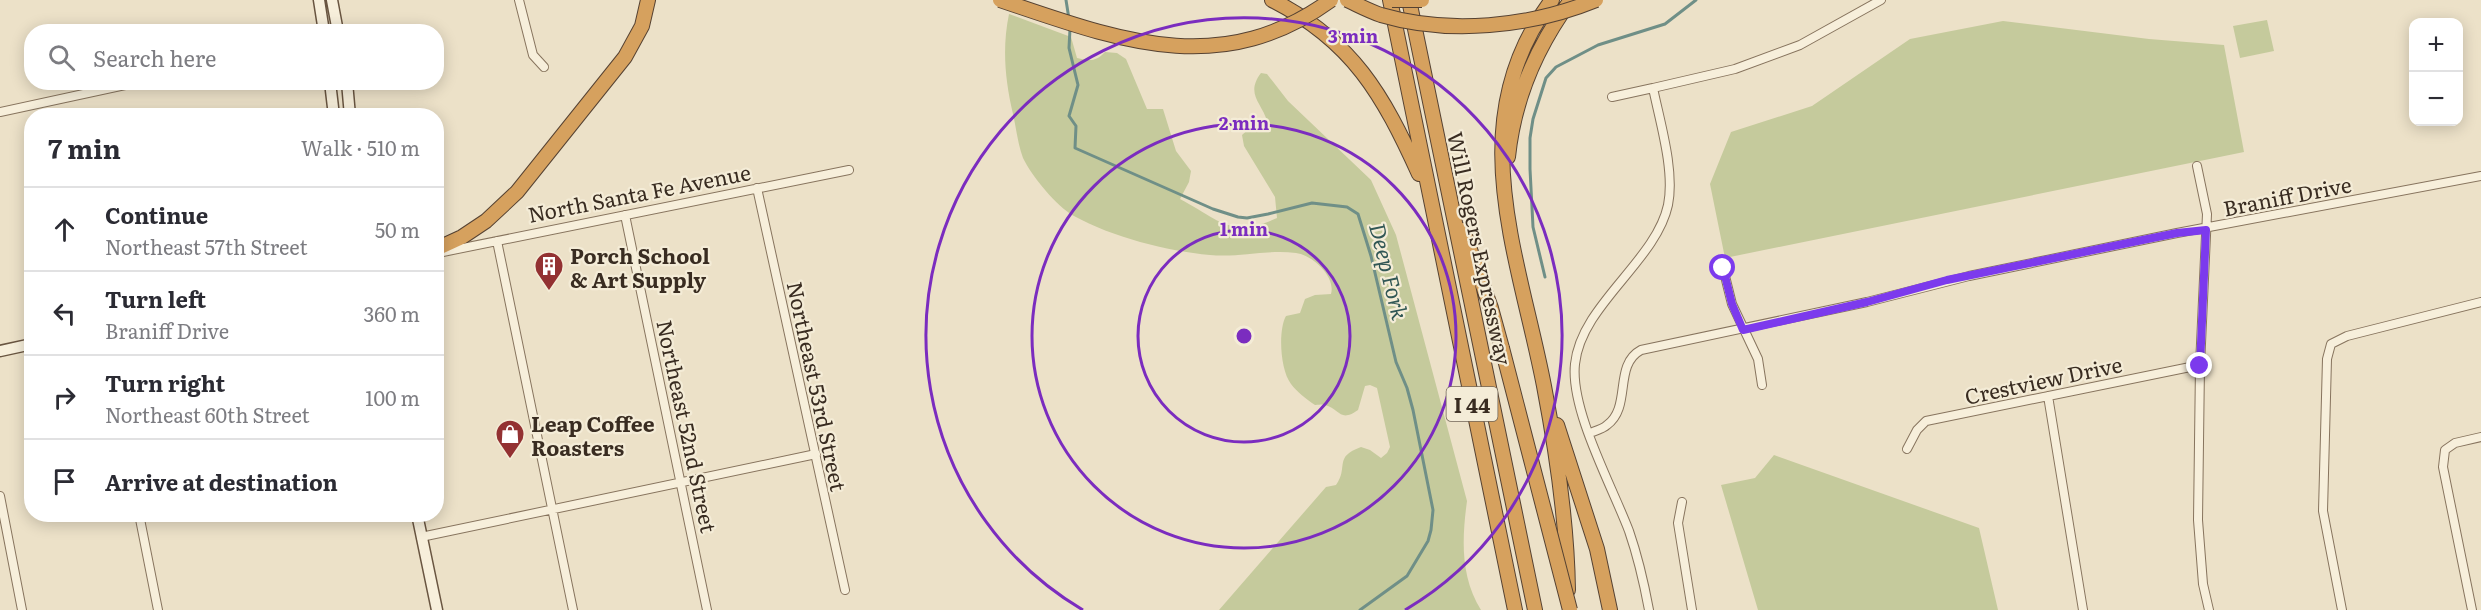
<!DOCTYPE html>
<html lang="en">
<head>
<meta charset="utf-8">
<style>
	:root { --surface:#fff; --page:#f2f2f3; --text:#2b2b33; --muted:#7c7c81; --line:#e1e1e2 }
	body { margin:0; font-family:Literata,serif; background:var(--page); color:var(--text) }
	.controls { position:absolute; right:18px; top:18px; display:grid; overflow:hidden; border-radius:12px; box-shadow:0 3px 15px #0003 }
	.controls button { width:54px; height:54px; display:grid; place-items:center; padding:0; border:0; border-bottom:2px solid var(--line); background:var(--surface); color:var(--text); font:30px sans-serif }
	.stop { position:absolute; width:18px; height:18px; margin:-14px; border:4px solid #7c3aed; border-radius:50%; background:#fff }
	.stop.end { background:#7c3aed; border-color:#fff; box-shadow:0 2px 6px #0008 }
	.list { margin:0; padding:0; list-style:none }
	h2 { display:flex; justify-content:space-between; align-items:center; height:78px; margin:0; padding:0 24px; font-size:26px }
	h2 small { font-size:20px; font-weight:400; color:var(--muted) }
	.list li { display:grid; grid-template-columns:39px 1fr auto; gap:18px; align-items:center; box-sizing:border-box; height:84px; padding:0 24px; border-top:2px solid var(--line) }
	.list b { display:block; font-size:22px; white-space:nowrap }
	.list p { margin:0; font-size:20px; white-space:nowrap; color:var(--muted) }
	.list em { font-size:20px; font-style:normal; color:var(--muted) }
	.icon { flex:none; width:33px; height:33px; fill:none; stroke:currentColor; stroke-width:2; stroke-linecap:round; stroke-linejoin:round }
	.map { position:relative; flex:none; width:2481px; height:610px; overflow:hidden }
	.search { position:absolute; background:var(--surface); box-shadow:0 3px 15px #0003; left:24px; top:24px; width:420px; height:66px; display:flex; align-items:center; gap:15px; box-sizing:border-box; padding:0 21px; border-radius:24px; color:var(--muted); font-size:22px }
	.panel { position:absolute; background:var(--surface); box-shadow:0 3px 15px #0003; left:24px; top:108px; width:420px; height:414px; border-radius:24px }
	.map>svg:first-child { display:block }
	.green { fill:#c5ca9c }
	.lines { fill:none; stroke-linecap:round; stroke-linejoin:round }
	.stream { stroke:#6f8f87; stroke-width:3 }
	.street-casing { stroke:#87745e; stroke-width:10 }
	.secondary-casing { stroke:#695541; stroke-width:13 }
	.highway-casing { stroke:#564232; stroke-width:16 }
	.street { stroke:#f7efdb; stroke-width:8 }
	.secondary { stroke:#f7efdb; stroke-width:10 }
	.highway { stroke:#d6a15e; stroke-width:14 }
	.highway-bridge-casing { stroke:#564232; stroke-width:16; stroke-linecap:butt }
	.highway-bridge { stroke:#d6a15e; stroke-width:14 }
	.route { stroke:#7c3aed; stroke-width:8 }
	.ring { fill:none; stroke:#7b2cbf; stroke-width:3 }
	.labels { text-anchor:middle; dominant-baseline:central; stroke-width:4.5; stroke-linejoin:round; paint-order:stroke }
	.shield { fill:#f4ecd7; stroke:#716658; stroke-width:1.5 }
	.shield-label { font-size:20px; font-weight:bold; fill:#392c21 }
	.street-label { font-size:21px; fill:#392c21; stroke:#f4ecd7 }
	.poi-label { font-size:21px; font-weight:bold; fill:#392c21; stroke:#f4ecd7; text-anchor:start }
	.water-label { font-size:22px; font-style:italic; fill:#315755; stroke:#f4ecd7 }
	.centre { fill:#7b2cbf; stroke:#f4ecd7; stroke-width:3 }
	.ring-label { font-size:18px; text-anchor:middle; font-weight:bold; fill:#7b2cbf; stroke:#f4ecd7; stroke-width:4.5; stroke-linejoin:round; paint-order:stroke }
</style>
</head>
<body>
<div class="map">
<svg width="2481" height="610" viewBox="0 0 2481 610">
	<rect width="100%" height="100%" fill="#ece1c8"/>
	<path class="green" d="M1009 14 1071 37 1077 58C1089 61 1096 62 1105 52L1117 53 1126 59 1147 109H1163L1176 151 1191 171 1189 182 1180 199C1220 220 1230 239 1277 218L1275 197 1244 146 1242 135 1252 126H1265L1267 121C1262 103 1245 94 1261 73L1267 74 1288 101 1371 180 1396 235 1467 501C1462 538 1460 576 1481 610H1219L1326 487 1336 485C1349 467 1333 457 1361 447L1370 450 1381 458 1387 453 1390 447 1377 388 1370 385 1365 386 1358 410C1340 423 1340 409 1325 405 1325 404 1316 405 1315 405 1306 399 1297 392 1291 384 1280 370 1278 330 1286 316L1300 313 1305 299 1315 295 1331 294C1336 277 1313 255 1296 253 1268 249 1238 258 1210 255 1167 251 1112 237 1074 216 1057 207 1031 175 1023 158 1018 145 1016 127 1013 114 1005 80 1002 48 1009 14Z
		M2267 20 2274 51 2240 58 2233 26Z
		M2003 21 2149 39 2224 45 2244 152 1725 258 1710 184 1731 132 1812 106 1910 39Z
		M1774 455 1979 528 1998 610H1758L1721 485 1755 478Z"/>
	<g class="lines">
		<path class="stream" d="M1066 0 1069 19
			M1070 29 1069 48 1078 85 1069 116 1076 126 1075 148 1213 209 1238 217 1247 218 1268 214 1312 203 1347 207 1358 214 1371 256 1396 362 1407 388 1413 410 1433 510 1431 530 1428 541 1407 576 1360 610
			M1545 277 1533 227 1530 169V138L1533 119 1546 78 1556 67 1598 45 1665 24 1696 0"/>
		<g class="street-casing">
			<path id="street" d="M519 0 533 55 544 67
				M1653 88 1735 69 1800 45 1881 0
				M1612 97 1653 88C1660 122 1675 171 1668 205 1656 261 1581 305 1575 364 1570 410 1612 486 1629 531 1638 557 1644 583 1649 610
				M0 112 139 82
				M2197 166 2207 214 2200 365 2198 520 2203 584 2209 610
				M757 188 845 590
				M625 215 707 610
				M497 241 573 610
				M438 253 849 170
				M1723 268 1732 304 1758 359 1762 385
				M2048 396 2083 610
				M1590 433C1595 431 1603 429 1607 425 1632 407 1613 365 1641 350L1867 302 1969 276 2177 233 2481 176
				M1907 449 1917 430 1926 421 2200 365
				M0 496 22 610
				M1682 502 1678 523 1692 610
				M139 514 158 610
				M421 537 816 454
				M2342 610 2323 511 2327 359 2331 344 2347 336 2481 302
				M2472 610 2443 467 2445 450 2455 443 2481 437"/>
		</g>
		<g class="secondary-casing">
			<path id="secondary" d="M319 0 324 32
				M332 0 338 32
				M330 82 334 116
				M347 82 350 116
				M0 351 32 344
				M417 514 437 610"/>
		</g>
		<g class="highway-casing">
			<path id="highway" d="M1272 0C1353 41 1383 95 1419 174
				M1390 0 1515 610
				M1409 0 1535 610
				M1552 0C1460 120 1519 256 1544 386 1557 454 1567 521 1568 590
				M1508 157C1514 99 1537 46 1571 0
				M1463 230 1491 308 1502 348
				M436 249 462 237 486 221 517 192 625 57 642 26 648 0
				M1557 425 1597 549 1610 610"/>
		</g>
		<use href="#street" class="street"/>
		<use href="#secondary" class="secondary"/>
		<use href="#highway" class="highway"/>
		<g class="highway-bridge-casing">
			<path id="highway-bridge" d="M1000 0C1116 39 1219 81 1331 0
				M1347 0C1358 5 1369 11 1381 15 1449 35 1530 27 1596 0
				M1392 0H1422
				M1502 348 1570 610"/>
		</g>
		<use href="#highway-bridge" class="highway-bridge"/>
	</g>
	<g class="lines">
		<path class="route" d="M1723 268 1732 304 1743 330 1867 302 1947 280 2177 233 2206 230 2200 366"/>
	</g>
	<g class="ring">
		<circle cx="1244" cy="336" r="106"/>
		<circle cx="1244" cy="336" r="212"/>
		<path d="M1083 610A318 318 0 1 1 1405 610"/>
	</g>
	<defs>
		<g id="building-pin" transform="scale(1.5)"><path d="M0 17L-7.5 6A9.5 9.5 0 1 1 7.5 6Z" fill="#933132" stroke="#f4ecd7"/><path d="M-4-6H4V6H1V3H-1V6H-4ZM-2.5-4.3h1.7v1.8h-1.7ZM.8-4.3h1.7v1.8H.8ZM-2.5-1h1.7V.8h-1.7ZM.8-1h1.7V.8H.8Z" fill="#fff"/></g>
		<g id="shop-pin" transform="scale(1.5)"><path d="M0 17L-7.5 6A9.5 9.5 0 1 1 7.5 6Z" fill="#933132" stroke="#f4ecd7"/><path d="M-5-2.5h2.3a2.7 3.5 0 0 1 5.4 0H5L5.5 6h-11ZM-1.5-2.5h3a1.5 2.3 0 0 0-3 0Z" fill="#fff"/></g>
	</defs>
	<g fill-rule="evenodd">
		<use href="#building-pin" x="549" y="266"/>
		<use href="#shop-pin" x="510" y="434"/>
	</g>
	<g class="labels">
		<rect class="shield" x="1446.5" y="387" width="51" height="34" rx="4.5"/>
		<g class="shield-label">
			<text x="1472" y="404">I 44</text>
		</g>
		<g class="street-label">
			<text transform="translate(639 192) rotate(-11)">North Santa Fe Avenue</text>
			<text transform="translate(2287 195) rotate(-11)">Braniff Drive</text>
			<text transform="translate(1481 248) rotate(78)">Will Rogers Expressway</text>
			<text transform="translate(2043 379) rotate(-12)">Crestview Drive</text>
			<text transform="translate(818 386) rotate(78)">Northeast 53rd Street</text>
			<text transform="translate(688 426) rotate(78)">Northeast 52nd Street</text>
		</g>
		<g class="poi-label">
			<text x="570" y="254">Porch School<tspan x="570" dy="24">&amp; Art Supply</tspan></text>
			<text x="531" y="422">Leap Coffee<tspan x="531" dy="24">Roasters</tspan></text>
		</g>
		<g class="water-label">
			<text transform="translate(1390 271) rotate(76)">Deep Fork</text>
		</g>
	</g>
	<circle cx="1244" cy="336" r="9" class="centre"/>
	<g class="ring-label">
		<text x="1353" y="43">3 min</text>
		<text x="1244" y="130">2 min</text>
		<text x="1244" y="236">1 min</text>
	</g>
</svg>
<div class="controls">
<button>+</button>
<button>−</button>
</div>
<div class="stop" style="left:1723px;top:268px"></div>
<div class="stop end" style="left:2200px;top:366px"></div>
<div class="search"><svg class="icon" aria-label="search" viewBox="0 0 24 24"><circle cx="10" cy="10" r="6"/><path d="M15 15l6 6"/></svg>Search here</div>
<section class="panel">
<h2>7 min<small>Walk · 510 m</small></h2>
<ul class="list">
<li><svg class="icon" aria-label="ahead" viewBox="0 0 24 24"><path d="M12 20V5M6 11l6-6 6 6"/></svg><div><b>Continue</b><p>Northeast 57th Street</p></div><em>50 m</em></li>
<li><svg class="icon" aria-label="left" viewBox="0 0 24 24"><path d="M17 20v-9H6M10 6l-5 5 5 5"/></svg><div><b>Turn left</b><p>Braniff Drive</p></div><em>360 m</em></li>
<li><svg class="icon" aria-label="right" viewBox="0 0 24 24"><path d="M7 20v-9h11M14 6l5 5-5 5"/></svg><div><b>Turn right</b><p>Northeast 60th Street</p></div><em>100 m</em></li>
<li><svg class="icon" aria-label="arrive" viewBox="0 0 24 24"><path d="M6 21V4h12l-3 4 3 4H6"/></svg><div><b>Arrive at destination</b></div></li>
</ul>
</section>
</div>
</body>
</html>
